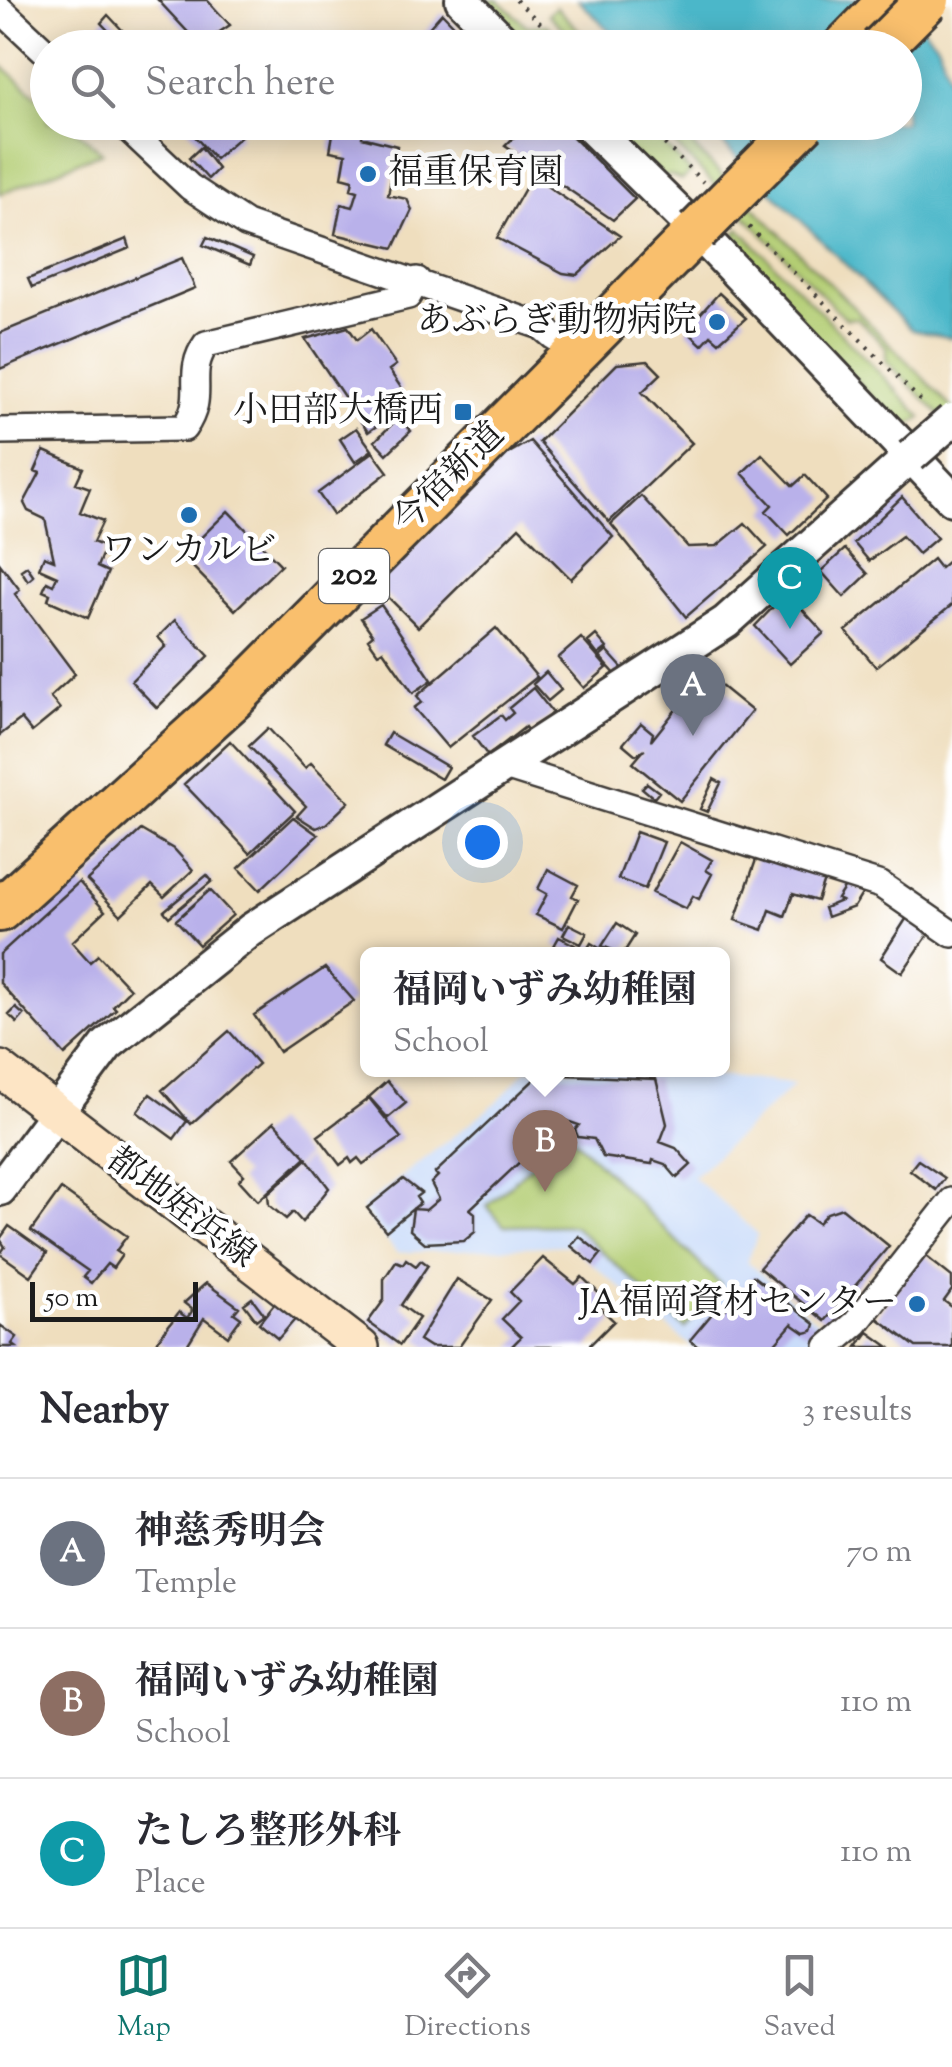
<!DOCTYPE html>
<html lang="en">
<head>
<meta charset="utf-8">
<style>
	:root { --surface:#fff; --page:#f7f7f7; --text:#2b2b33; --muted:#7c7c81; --line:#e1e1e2; --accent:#0f766e }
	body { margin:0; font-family:"Sorts Mill Goudy","Noto Serif JP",serif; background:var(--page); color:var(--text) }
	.scale { position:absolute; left:30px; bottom:25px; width:168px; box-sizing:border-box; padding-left:10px; border:5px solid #1c1c1c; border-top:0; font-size:28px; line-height:35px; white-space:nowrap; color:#1c1c1c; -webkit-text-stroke:8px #fff; paint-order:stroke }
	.you { position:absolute; left:482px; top:842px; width:35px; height:35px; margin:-25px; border:8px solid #fff; border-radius:50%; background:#1a73e8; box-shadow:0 0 0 15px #1a73e833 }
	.badge { display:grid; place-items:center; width:65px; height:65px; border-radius:50%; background:var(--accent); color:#fff; font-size:32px; font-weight:700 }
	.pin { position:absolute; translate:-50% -82px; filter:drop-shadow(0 2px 5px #0008) }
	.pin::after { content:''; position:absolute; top:52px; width:35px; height:30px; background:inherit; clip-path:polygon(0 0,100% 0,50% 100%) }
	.popup { position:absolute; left:360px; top:947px; width:370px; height:130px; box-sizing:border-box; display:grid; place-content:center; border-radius:15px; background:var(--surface); filter:drop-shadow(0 2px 8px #0005); font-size:32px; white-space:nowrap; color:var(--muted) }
	.popup b { font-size:38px; color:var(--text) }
	.popup::after { content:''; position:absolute; left:50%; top:100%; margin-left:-20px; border:20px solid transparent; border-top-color:var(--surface) }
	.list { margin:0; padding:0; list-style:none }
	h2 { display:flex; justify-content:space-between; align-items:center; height:130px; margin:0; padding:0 40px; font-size:42px }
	h2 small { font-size:32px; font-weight:400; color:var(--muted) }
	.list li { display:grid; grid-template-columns:65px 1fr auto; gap:30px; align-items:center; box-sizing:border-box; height:150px; padding:0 40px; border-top:2px solid var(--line) }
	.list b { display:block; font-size:38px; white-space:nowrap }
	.list p { margin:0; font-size:32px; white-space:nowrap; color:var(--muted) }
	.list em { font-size:32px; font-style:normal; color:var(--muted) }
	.icon { flex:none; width:55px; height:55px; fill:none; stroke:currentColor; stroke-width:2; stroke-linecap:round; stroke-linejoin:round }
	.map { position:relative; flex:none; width:952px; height:1347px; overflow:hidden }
	.search { position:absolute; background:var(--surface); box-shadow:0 5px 25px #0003; left:30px; right:30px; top:30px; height:110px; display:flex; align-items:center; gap:25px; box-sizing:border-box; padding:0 35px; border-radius:55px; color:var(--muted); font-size:38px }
	.sheet { height:580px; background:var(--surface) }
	nav { display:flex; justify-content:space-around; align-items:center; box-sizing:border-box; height:140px; border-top:2px solid var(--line); background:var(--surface); font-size:28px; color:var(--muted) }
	nav a { display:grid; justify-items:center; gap:5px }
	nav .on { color:var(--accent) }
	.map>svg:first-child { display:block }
	.built { fill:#c9dcf9 }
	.green { fill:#b3cd73; stroke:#687448; stroke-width:2.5 }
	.water { fill:#4cb7c9; stroke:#346a72; stroke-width:2.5 }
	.building { fill:#b9b1ea }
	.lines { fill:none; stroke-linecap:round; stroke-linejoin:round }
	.minor-casing { stroke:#3c3934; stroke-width:30 }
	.tertiary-casing { stroke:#3c3934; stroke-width:38 }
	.secondary-casing { stroke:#3c3934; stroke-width:40 }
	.trunk-casing { stroke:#3c3934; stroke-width:48 }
	.path { stroke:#3c3934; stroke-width:4; stroke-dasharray:2.5 8; stroke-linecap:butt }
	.minor { stroke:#fff; stroke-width:25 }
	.tertiary { stroke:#fff; stroke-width:32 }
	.secondary { stroke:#fde5c5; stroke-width:35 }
	.trunk { stroke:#f9bf6d; stroke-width:42 }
	.tertiary-bridge-casing { stroke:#3c3934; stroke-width:38; stroke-linecap:butt }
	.trunk-bridge-casing { stroke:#3c3934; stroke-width:48; stroke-linecap:butt }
	.tertiary-bridge { stroke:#fff; stroke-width:32 }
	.trunk-bridge { stroke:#f9bf6d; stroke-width:42 }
	.poi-dot { fill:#1f6fb2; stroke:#fff; stroke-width:4 }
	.labels { text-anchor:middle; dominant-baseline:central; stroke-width:9; stroke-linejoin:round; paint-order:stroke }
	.shield { fill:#fff; stroke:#606060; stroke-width:2.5 }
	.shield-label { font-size:32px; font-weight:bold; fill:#1c1c1c }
	.poi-label { font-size:35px; fill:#1c1c1c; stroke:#fff; text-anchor:end }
	.street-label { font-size:35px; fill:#1c1c1c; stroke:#fff }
</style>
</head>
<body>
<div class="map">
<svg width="952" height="1347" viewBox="0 0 952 1347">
	<rect width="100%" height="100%" fill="#fff"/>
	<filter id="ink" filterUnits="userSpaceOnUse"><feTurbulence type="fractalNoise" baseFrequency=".01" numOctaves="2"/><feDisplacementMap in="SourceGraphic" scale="20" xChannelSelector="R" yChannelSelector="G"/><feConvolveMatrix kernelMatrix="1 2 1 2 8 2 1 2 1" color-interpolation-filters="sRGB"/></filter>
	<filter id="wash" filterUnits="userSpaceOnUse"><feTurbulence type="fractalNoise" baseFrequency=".0048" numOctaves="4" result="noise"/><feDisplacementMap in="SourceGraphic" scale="40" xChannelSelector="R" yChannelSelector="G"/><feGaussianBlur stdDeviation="2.25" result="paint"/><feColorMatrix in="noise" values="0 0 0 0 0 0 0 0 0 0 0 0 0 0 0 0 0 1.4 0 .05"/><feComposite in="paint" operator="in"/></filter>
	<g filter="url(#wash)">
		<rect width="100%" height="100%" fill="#efdebe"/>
		<path class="built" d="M526 1070H657L795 1084 693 1177 758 1234 747 1262 826 1329 805 1347H692L569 1245 397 1253 361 1208 497 1102Z"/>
		<path class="green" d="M476 0H498L527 26 547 25 569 47H524Z
			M556 7 596 47H581L548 14Z
			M0 64 47 105 48 122 68 123 102 152 0 194Z
			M599 123H642L691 172 682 180 669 175 657 181Z
			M654 123H670L915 369 952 408V427L886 361V347L857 318 846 319Z
			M739 228 922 417 902 429 735 252 742 242 735 234Z
			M567 1132 721 1285 685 1328 573 1225 504 1226 487 1206Z"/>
		<path class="water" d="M578 0H895L938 44 952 85V338L912 330 702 123 904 122V48L626 47Z"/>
		<g id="blocks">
			<path class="building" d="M158 0H207L230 25 200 45Z
				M442 13 476 48H411Z
				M108 15 139 48H125L101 23Z
				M182 122H229L241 136 215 159Z
				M326 122H365L362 137 397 146 388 195 407 199 412 210 394 248 335 234 341 204 353 207 358 191 351 189 353 180 342 177 346 154 330 151 333 134 324 132Z
				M529 122H558L635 199 613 220 505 146Z
				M201 147 218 169 208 179 189 158Z
				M532 176 620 236 577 275 563 273 497 238Z
				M207 237 253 257 250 265 203 245Z
				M127 239 130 248 32 288 28 279Z
				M182 258 195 288 0 369V333Z
				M719 293 746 318 719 342 711 335 702 345 686 330Z
				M348 327 357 340 371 329 396 365 389 370 402 389 395 394 404 407 368 432 305 339Z
				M648 361 661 374 642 392 692 443 609 522 539 442 617 364Z
				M412 405 418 414 410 421 403 412Z
				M398 418 411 431 387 454 375 441Z
				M356 428 372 450 355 462 340 439Z
				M530 441 613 537 571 579 519 527 418 627 376 585 504 456Z
				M44 451 83 468 76 483 90 488 80 512 103 521 93 542 105 547 97 567 108 572 88 618 48 600 50 594 43 591 47 582 53 585 57 576 39 568 44 556 54 560 45 519 28 511 24 503 40 473 35 471Z
				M373 452 388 472 333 515 318 493Z
				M762 454 793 486 805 475 827 499 789 535 766 511 772 505 742 473Z
				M641 496 688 547 717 546 745 523 767 547 686 617 611 524Z
				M902 497 937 538 918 554 902 536 869 561 854 543Z
				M228 511 281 565 235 610 182 556Z
				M845 549 868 574 844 597 821 571Z
				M933 559 940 568 949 560 952 564V605L876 667 846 631Z
				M0 564 20 590 15 594 75 674 50 697 60 709 32 732 21 719 0 735Z
				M27 566 34 576 28 581 21 570Z
				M790 596 824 633 790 664 755 626 779 601 781 604Z
				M381 605 432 680 413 693 383 650 378 653 368 639 373 635 361 618Z
				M175 620 209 656 157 708 131 681 166 646 158 637Z
				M496 628 537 677 448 748 414 708 422 702 417 696Z
				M596 635 607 648 598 655 588 642Z
				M581 638 607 668 584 688 558 658Z
				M607 651 624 670 617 676 600 657Z
				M546 672 561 690 548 701 533 684Z
				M705 673 752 711 680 801 633 763 645 749 636 755 623 744 641 723 653 733 651 741Z
				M533 688 552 712 546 720 528 731 525 727 488 756 473 736 501 715 505 720 513 713 509 708Z
				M268 728 305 768 311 763 349 802 326 824 316 828 297 816 306 806 249 746Z
				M390 733 448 767 441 779 383 745Z
				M230 741 295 811 250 853 184 784Z
				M714 779 721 783 707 812 700 809Z
				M647 783 659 792 654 798 642 788Z
				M293 817 318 835 260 890 239 868Z
				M141 830 175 850 193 870 164 897 152 885 121 915 87 880Z
				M636 832 664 842 645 889 618 879Z
				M680 842 712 860 706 870 712 874 699 899 693 896 686 909 652 893Z
				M758 854 825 877 817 901 793 894 785 916 770 910 763 930 735 920Z
				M548 869 578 885 572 896 578 899 563 928 536 915 547 894 538 889Z
				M207 875 212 881 169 917 164 911Z
				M79 882 105 911 72 942 90 962 98 955 130 989 113 1006 116 1009 65 1055 0 983V954Z
				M848 882 864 891 854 907 827 917 824 908 841 901 837 899Z
				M210 890 233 915 199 945 176 920Z
				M908 916 928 935 902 973 881 958Z
				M617 923 635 935 623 954 602 946Z
				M569 924 587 933 581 944 563 935Z
				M559 937 582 949 579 954 554 946Z
				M591 943 609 954H584Z
				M325 968 354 1001 279 1052 254 1015Z
				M16 1008 24 1015 17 1023 9 1015Z
				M229 1031 258 1064 191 1124 162 1090Z
				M540 1074 656 1079 667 1124 660 1142 676 1148 691 1165 677 1178 665 1164 653 1160 652 1164 603 1157 594 1139 578 1137 575 1130 579 1125 564 1120 470 1209 475 1213V1232L464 1241 425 1243 410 1230 413 1209 426 1210 439 1199 431 1183 438 1176 435 1173Z
				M387 1081 406 1103 388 1118 369 1097Z
				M150 1094 187 1121 174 1139 137 1112Z
				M369 1098 401 1138 363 1164 358 1158 352 1163 349 1158 340 1165 318 1136Z
				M274 1122 306 1157 258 1201 239 1180 244 1175 231 1161Z
				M307 1159 329 1188 302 1222 293 1212 286 1219 269 1205 268 1194Z
				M918 1160 945 1178 936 1190 910 1170Z
				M403 1179 421 1193 416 1197 420 1203 386 1231 367 1208Z
				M61 1189 127 1236 116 1251 122 1255 113 1268 107 1264 91 1283 83 1277 88 1271 31 1231Z
				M842 1208 889 1246 825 1321 759 1268 806 1215 818 1223 827 1213Z
				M9 1226 47 1253 31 1276 0 1254 5 1247 0 1239Z
				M579 1236 601 1254 593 1264 571 1246Z
				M923 1254 952 1277V1290L944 1301 952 1307V1347H916L876 1317Z
				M543 1258 575 1284 582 1277 607 1301 600 1308 614 1321 588 1347H511L521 1337 502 1319 519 1301 510 1292Z
				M406 1259 416 1266 421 1260 428 1265 401 1305 419 1318 400 1345 368 1322 384 1300V1279L396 1261 403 1264Z
				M753 1276 815 1324 813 1331 805 1333 792 1324 772 1347H698L690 1340 716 1309 722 1313Z
				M457 1279 492 1300 459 1347H430L419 1340Z
				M206 1283 239 1307 234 1313 241 1318 228 1336 204 1318 186 1347H166L157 1341 179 1312 187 1318 193 1310 184 1303Z
				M252 1298 264 1314 256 1320 244 1304Z
				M279 1298 299 1315 278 1339 259 1323Z
				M0 1325 17 1337 12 1344 16 1347H0Z
				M868 1332 889 1347H857Z"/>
		</g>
	</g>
	<g filter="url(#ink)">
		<use href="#blocks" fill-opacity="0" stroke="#3c3934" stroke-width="2.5"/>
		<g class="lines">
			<g class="minor-casing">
				<path id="minor" d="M0 9 48 54
					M121 122 190 187 246 224 541 326 554 337
					M0 431 184 428C208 394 184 375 206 344L408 296 417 280
					M505 767 881 885 952 934
					M828 1347 856 1323 952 1201"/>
			</g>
			<g class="tertiary-casing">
				<path id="tertiary" d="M462 0 510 48
					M586 122 697 231 952 499
					M0 1189 107 1045 251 930 726 622 911 456"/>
			</g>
			<g class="secondary-casing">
				<path id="secondary" d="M0 1069 361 1347"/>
			</g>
			<g class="trunk-casing">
				<path id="trunk" d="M843 48 890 0
					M0 910 234 698 697 231"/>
			</g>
			<path class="path" d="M516 0 566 48
				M642 122 703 182
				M749 227 925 405"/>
			<use href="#minor" class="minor"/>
			<use href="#tertiary" class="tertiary"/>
			<use href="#secondary" class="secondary"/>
			<use href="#trunk" class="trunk"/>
			<g class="tertiary-bridge-casing">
				<path id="tertiary-bridge" d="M911 456 952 420"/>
			</g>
			<g class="trunk-bridge-casing">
				<path id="trunk-bridge" d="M880 48 928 0
					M697 231 805 122"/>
			</g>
			<use href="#tertiary-bridge" class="tertiary-bridge"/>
			<use href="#trunk-bridge" class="trunk-bridge"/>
		</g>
	</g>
	<g class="poi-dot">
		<circle cx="368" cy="174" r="10"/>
		<circle cx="717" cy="322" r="10"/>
		<rect x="453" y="402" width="20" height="20" rx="5"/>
		<circle cx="189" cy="515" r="10"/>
		<circle cx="917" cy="1304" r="10"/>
	</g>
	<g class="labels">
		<rect class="shield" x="319" y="549" width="70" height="54" rx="8"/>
		<g class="shield-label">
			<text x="354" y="576">202</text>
		</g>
		<g class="poi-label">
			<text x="388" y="174" text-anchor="start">福重保育園</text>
			<text x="697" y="322">あぶらぎ動物病院</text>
			<text x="443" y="412">小田部大橋西</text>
			<text x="189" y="552" text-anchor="middle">ワンカルビ</text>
			<text x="897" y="1304">JA福岡資材センター</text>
		</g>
		<g class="street-label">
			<text transform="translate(450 479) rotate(-45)">今宿新道</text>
			<text transform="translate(180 1209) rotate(37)">都地姪浜線</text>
		</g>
	</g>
</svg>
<div class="scale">50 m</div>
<div class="you"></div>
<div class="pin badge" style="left:693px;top:736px;background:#6b7280">A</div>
<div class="pin badge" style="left:545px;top:1192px;background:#8d6e63">B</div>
<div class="popup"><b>福岡いずみ幼稚園</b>School</div>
<div class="pin badge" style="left:790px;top:629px;background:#0f9aa8">C</div>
<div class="search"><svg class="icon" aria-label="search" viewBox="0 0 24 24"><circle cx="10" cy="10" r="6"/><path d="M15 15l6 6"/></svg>Search here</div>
</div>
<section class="sheet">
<h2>Nearby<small>3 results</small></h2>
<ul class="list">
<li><span class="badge" style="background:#6b7280">A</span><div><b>神慈秀明会</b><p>Temple</p></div><em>70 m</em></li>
<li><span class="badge" style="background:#8d6e63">B</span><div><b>福岡いずみ幼稚園</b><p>School</p></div><em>110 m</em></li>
<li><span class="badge" style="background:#0f9aa8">C</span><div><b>たしろ整形外科</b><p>Place</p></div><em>110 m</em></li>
</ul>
</section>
<nav>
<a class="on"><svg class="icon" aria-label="map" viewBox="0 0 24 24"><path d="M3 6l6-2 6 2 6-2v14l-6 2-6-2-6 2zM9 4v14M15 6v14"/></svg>Map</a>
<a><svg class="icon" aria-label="directions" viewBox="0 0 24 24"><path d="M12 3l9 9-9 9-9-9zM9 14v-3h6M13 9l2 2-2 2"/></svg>Directions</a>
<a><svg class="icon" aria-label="saved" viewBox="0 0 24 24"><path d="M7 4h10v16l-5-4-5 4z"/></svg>Saved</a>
</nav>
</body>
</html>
